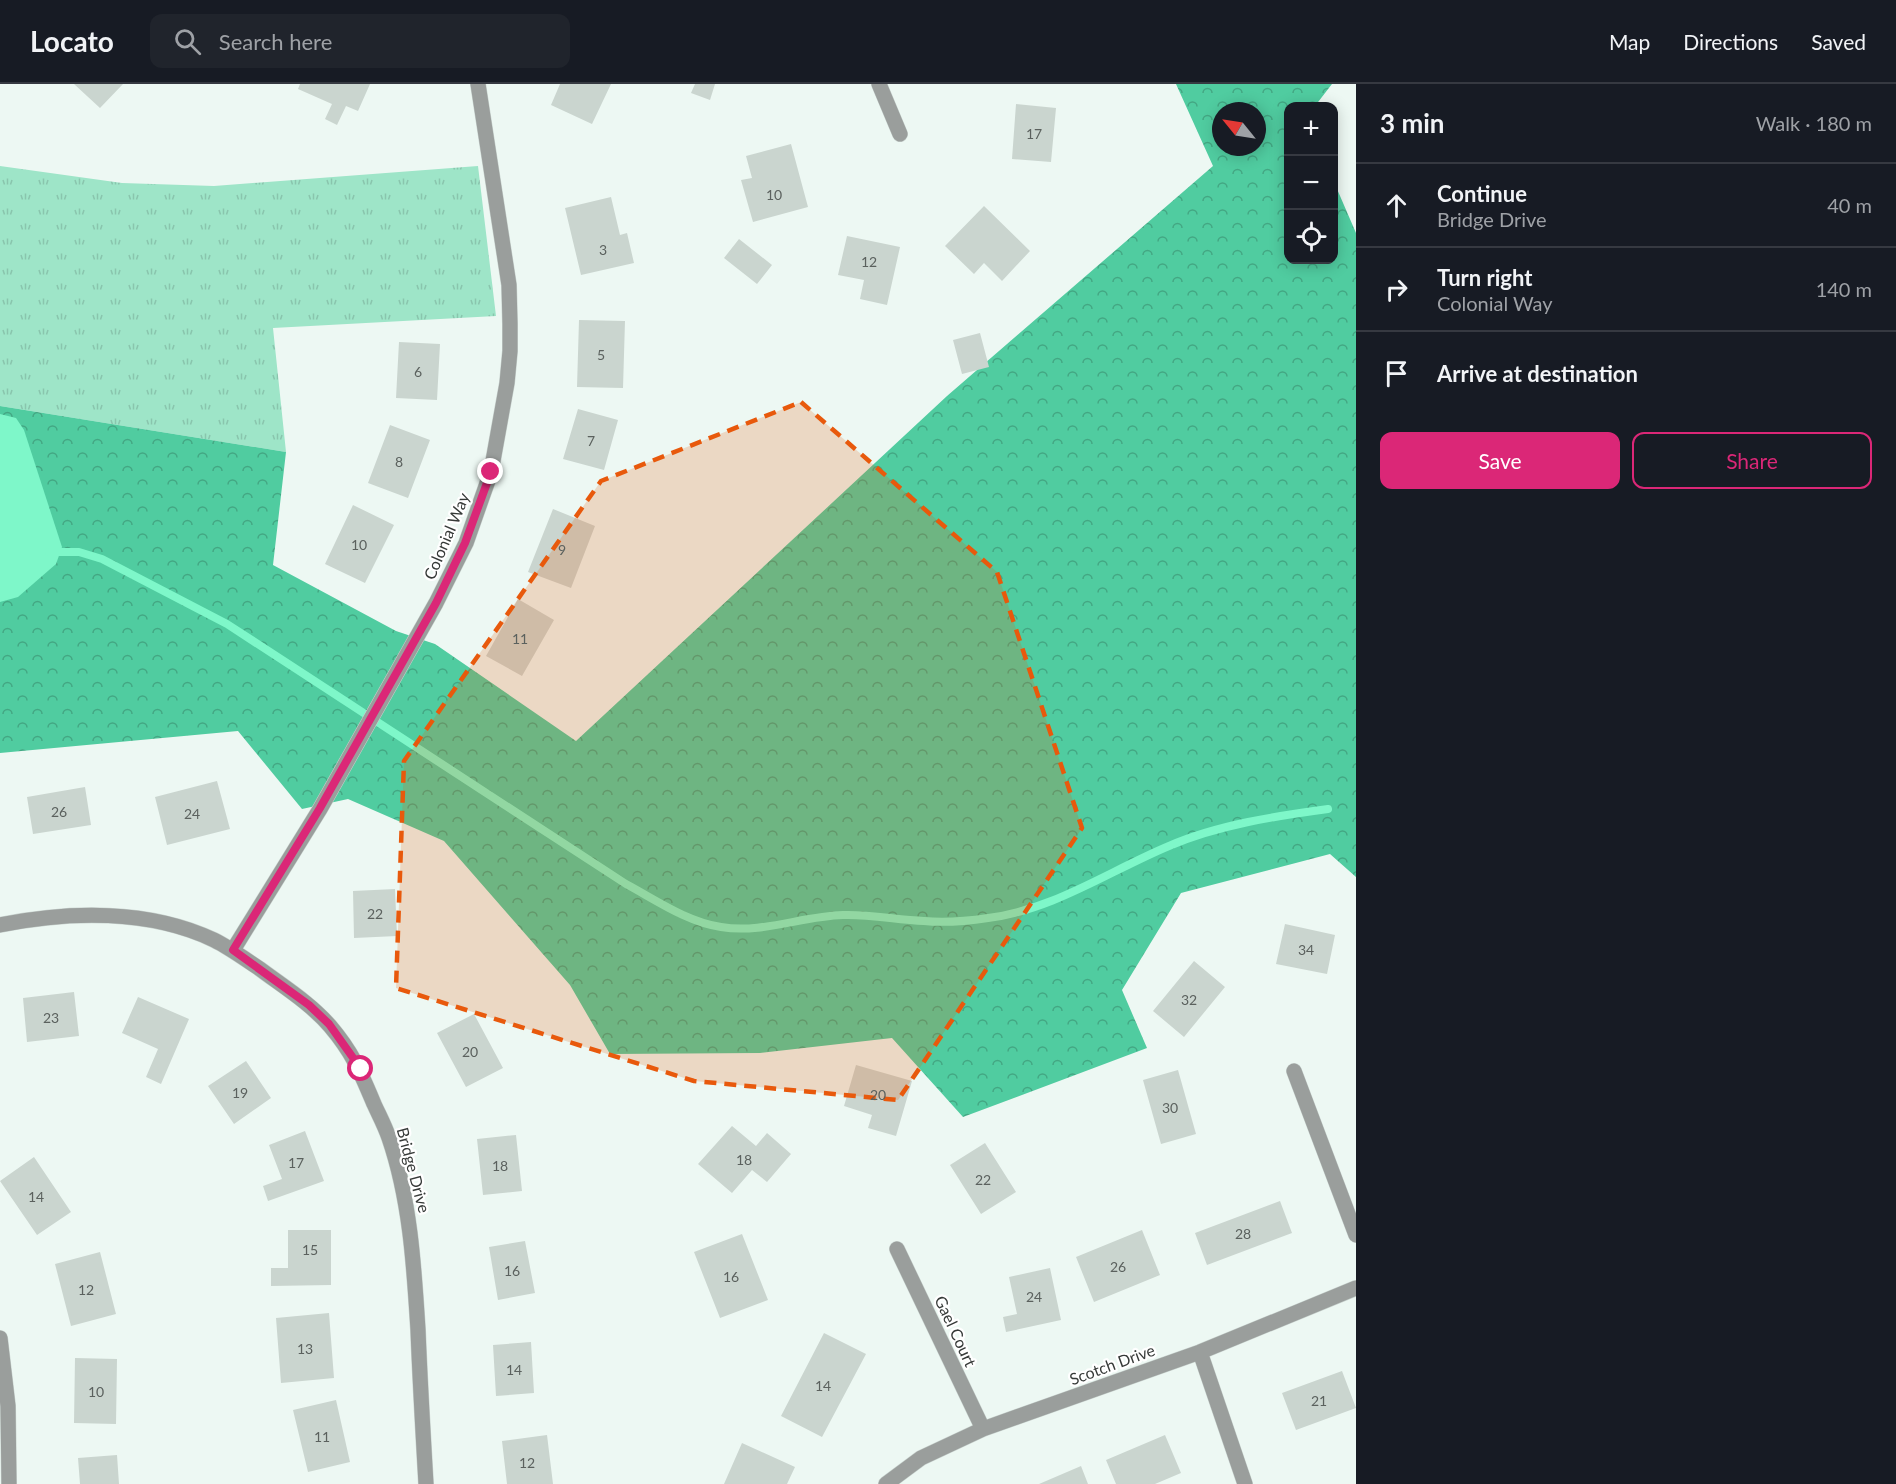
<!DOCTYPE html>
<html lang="en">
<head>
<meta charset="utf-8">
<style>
	:root { --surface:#171b24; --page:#20242c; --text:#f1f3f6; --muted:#9ea1a6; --line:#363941; --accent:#db2777 }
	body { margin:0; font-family:Lato,sans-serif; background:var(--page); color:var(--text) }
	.controls { position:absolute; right:18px; top:18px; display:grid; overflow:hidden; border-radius:12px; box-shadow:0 3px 15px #0003 }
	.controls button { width:54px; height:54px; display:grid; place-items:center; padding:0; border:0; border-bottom:2px solid var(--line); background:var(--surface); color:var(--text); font:30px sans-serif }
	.compass { position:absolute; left:1212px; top:18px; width:54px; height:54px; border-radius:50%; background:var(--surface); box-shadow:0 3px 15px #0003; rotate:300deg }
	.stop { position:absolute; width:18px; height:18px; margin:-14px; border:4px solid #db2777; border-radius:50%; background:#fff }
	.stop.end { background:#db2777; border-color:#fff; box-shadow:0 2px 6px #0008 }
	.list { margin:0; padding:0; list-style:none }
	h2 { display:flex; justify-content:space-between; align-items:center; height:78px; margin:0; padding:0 24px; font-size:26px }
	h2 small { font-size:20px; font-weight:400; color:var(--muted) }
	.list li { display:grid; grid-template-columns:39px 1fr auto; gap:18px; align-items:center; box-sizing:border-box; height:84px; padding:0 24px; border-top:2px solid var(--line) }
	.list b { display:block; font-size:22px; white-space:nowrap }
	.list p { margin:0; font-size:20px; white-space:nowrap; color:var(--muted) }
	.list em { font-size:20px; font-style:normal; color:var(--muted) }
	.actions { display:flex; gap:12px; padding:18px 24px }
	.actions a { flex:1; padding:14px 0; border:2px solid var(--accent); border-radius:12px; text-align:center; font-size:21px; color:var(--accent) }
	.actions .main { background:var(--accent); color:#fff }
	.icon { flex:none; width:33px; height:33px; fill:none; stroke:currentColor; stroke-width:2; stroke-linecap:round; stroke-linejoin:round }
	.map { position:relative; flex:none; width:1356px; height:1400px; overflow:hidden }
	header { display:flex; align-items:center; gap:36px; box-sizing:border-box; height:84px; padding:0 30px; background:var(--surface); border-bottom:2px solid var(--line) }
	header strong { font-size:28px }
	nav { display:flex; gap:33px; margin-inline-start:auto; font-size:21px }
	.search { width:420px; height:54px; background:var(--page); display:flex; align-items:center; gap:15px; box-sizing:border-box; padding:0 21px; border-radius:12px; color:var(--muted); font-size:22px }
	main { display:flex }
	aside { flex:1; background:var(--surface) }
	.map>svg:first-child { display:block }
	.grass { fill:url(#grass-tufts) }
	.forest { fill:url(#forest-crowns); fill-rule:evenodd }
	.water { fill:#7ef7c9 }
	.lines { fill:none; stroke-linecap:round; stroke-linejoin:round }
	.stream { stroke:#7ef7c9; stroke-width:8 }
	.building { fill:#cad5cf }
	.minor-casing { stroke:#c8d2ce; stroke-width:16 }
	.minor { stroke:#9a9e9c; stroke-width:15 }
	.route { stroke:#db2777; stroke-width:8 }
	.marked { fill:#e8590c; fill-opacity:0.2; stroke:#e8590c; stroke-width:4.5; stroke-dasharray:12 8; stroke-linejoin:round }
	.labels { text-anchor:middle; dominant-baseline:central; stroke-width:4.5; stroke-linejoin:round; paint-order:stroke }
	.number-label { font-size:14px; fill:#5b615e }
	.street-label { font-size:16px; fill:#363a38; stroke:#fff }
</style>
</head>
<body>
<header>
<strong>Locato</strong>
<div class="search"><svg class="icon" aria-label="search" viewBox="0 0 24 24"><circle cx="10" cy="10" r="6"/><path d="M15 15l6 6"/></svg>Search here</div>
<nav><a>Map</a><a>Directions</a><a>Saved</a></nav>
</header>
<main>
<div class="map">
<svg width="1356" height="1400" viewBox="0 0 1356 1400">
	<defs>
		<pattern id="grass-tufts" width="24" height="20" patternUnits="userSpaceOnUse" patternTransform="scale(1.5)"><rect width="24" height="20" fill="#9ee5c8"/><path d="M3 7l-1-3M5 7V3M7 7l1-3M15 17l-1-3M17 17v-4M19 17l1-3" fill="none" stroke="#89c5ad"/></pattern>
		<pattern id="forest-crowns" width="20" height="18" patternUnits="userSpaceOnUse" patternTransform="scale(1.5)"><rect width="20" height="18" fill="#50cca0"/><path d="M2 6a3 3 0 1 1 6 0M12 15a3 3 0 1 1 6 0" fill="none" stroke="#43a783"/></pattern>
	</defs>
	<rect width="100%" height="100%" fill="#edf8f3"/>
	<path class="grass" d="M0 82 122 99 214 102 478 82 496 232 273 244 286 368 0 322Z"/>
	<path class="forest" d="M1176 0H1332L1315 22H1288V176H1334V98L1356 149V793L1330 770 1181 809 1122 906 1147 964 963 1033 892 954 760 969 610 970 570 901 444 757 348 715 302 725 238 647 0 669V322L286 368 273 481 396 547 435 560 576 657 947 312 1213 82ZM1221 27H1257V63H1221Z"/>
	<path class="water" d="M0 330 16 334 24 346 62 463 56 480 18 513 0 518Z"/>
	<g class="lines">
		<path class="stream" d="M49 468H79L102 475 227 540 626 800C656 816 687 838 721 843 762 850 802 832 843 831 870 830 897 836 924 837 944 839 968 837 988 834 1053 826 1109 787 1169 762 1217 741 1276 732 1328 725"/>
	</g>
	<path class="building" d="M74 0H123L100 24Z
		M300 0H370L358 27 346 22 337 41 325 35 332 20 298 5Z
		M560 0H611L592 40 551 21Z
		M695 0H715L710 16 691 9Z
		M1016 20 1056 24 1051 78 1012 75Z
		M791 60 808 123 753 138 741 96 752 94 746 72Z
		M611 113 620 151 627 149 634 179 581 191 565 124Z
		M984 122 1030 167 1002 197 984 179 974 190 945 162Z
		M847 152 900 163 887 221 860 215 864 196 838 191Z
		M739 155 772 181 757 200 724 174Z
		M579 236 625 237 623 304 577 303Z
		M980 249 989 283 962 290 953 256Z
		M399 258 440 260 437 316 396 314Z
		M578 325 618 336 604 386 563 375Z
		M390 341 430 356 408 414 368 399Z
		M353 421 394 441 365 499 325 480Z
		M553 425 595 442 571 504 528 488Z
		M518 515 554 536 522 592 486 572Z
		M217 697 230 745 167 761 155 713Z
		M85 703 91 741 33 750 27 713Z
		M395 805 397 852 354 854 353 807Z
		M1285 840 1335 851 1327 890 1276 880Z
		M1194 877 1225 903 1184 953 1153 927Z
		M74 908 79 952 27 958 23 914Z
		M138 913 189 935 161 1000 146 993 158 965 122 949Z
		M474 930 503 984 466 1003 437 949Z
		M246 977 271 1014 234 1040 208 1002Z
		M856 981 912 997 896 1052 868 1044 872 1031 844 1022Z
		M1178 986 1196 1050 1161 1060 1143 996Z
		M732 1042 756 1062 767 1049 791 1070 767 1098 752 1086 732 1109 698 1080Z
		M305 1047 324 1097 268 1117 263 1102 282 1095 269 1061Z
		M516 1051 522 1107 483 1111 477 1055Z
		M985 1059 1016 1108 981 1130 950 1081Z
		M34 1073 71 1128 37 1151 0 1097Z
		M1280 1117 1292 1149 1207 1181 1195 1149Z
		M288 1146H331V1201L271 1202V1184H288Z
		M1142 1146 1160 1191 1094 1218 1076 1173Z
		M742 1150 768 1216 720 1234 694 1168Z
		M525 1157 535 1209 498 1216 489 1163Z
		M100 1168 116 1230 71 1242 55 1180Z
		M1050 1184 1061 1236 1006 1248 1003 1233 1017 1230 1009 1193Z
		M329 1229 334 1294 281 1299 276 1234Z
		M824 1249 866 1270 822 1353 781 1332Z
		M531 1258 534 1309 496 1312 493 1261Z
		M75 1274 117 1275 116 1340 74 1339Z
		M1342 1287 1356 1324 1296 1346 1282 1309Z
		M336 1316 350 1378 308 1388 293 1326Z
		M547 1351 553 1400H507L502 1357Z
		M1165 1351 1181 1389 1155 1400H1116L1106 1376Z
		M742 1359 795 1383 787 1400H724Z
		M117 1371 119 1400H80L78 1374Z
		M1081 1382 1088 1400H1039Z"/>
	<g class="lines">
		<g class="minor-casing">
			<path id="minor" d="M879 0 900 50
				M0 841C69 827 149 825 214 856 230 864 245 875 260 885 284 903 310 919 330 942 353 969 361 989 374 1020 379 1031 385 1042 389 1054 410 1115 414 1181 418 1246 420 1297 423 1349 426 1400
				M233 866 320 725 436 519 466 459 491 388 507 299 510 267V240L509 201 478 0
				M1294 987 1356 1151
				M897 1165 983 1345
				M0 1254 8 1322 9 1400
				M1200 1268 1245 1400
				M886 1400 921 1374 983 1345 1200 1268 1356 1204"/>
		</g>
		<use href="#minor" class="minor"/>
	</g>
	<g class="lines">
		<path class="route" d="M361 985 329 940 309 921 233 866 320 724 436 519 465 459 491 388"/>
	</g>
	<path class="marked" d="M801 318 997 488 1082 744 898 1016 694 997 396 904 404 677 601 397Z"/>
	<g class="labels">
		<g class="number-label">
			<text x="1034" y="49">17</text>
			<text x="774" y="110">10</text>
			<text x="603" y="165">3</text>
			<text x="869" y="177">12</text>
			<text x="601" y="270">5</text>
			<text x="418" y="287">6</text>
			<text x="591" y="356">7</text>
			<text x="399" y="377">8</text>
			<text x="359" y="460">10</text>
			<text x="562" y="465">9</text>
			<text x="520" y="554">11</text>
			<text x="59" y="727">26</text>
			<text x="192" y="729">24</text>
			<text x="375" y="829">22</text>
			<text x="1306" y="865">34</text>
			<text x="1189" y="915">32</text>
			<text x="51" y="933">23</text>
			<text x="470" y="967">20</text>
			<text x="240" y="1008">19</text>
			<text x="878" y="1010">20</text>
			<text x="1170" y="1023">30</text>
			<text x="744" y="1075">18</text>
			<text x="296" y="1078">17</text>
			<text x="500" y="1081">18</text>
			<text x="983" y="1095">22</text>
			<text x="36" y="1112">14</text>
			<text x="1243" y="1149">28</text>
			<text x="310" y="1165">15</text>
			<text x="1118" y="1182">26</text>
			<text x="512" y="1186">16</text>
			<text x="731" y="1192">16</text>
			<text x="86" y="1205">12</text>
			<text x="1034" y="1212">24</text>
			<text x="305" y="1264">13</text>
			<text x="514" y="1285">14</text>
			<text x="823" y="1301">14</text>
			<text x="96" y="1307">10</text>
			<text x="1319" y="1316">21</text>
			<text x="322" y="1352">11</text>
			<text x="527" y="1378">12</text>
		</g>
		<g class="street-label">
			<text transform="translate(446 452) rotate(-67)">Colonial Way</text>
			<text transform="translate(414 1086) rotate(75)">Bridge Drive</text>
			<text transform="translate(956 1247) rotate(65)">Gael Court</text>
			<text transform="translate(1112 1280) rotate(-20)">Scotch Drive</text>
		</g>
	</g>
</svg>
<div class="controls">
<button>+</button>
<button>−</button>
<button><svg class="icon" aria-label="locate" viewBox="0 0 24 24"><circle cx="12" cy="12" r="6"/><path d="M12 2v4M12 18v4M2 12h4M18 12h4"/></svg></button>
</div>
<svg class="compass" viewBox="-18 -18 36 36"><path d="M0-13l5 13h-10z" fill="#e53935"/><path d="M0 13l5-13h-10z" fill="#9ea1a6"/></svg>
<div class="stop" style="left:361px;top:985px"></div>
<div class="stop end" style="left:491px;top:388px"></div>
</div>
<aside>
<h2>3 min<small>Walk · 180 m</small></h2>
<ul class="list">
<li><svg class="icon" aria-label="ahead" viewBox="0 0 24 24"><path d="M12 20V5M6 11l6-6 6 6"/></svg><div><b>Continue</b><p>Bridge Drive</p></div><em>40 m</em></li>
<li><svg class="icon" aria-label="right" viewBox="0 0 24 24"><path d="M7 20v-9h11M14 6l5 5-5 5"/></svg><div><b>Turn right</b><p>Colonial Way</p></div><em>140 m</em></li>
<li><svg class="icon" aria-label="arrive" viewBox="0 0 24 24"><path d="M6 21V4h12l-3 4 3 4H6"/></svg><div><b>Arrive at destination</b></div></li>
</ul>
<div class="actions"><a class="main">Save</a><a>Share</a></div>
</aside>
</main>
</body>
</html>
